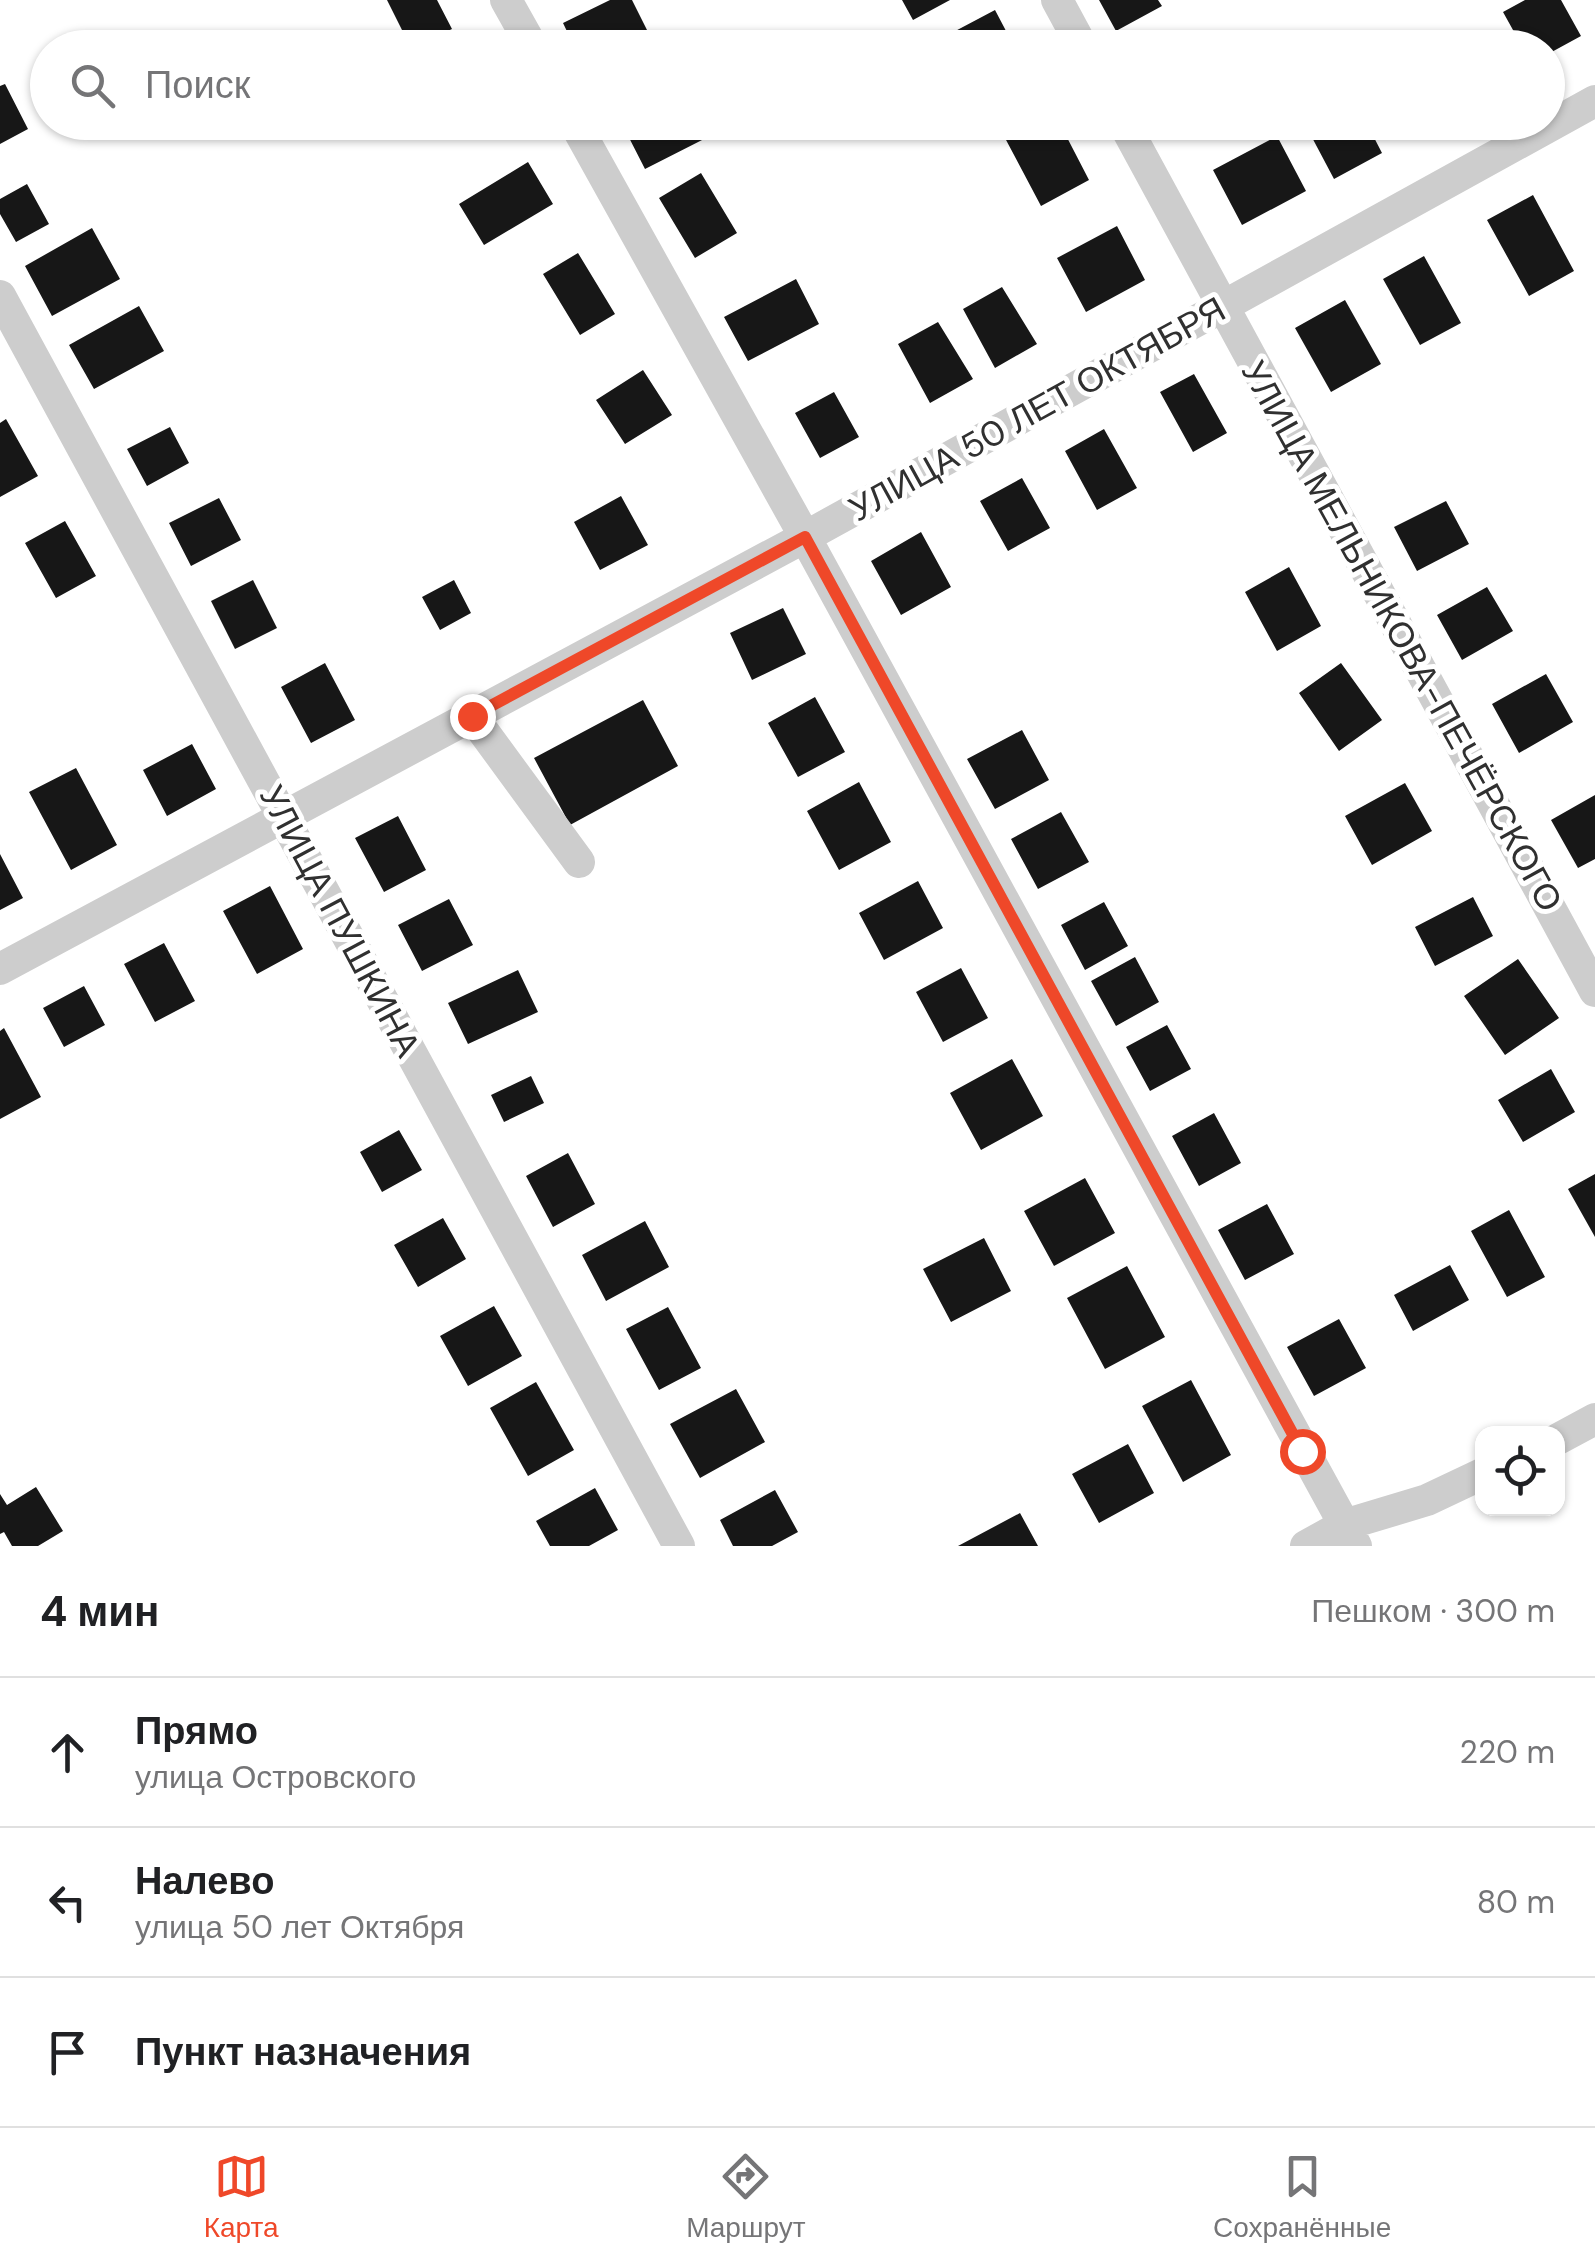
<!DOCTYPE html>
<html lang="ru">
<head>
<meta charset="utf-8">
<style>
	:root { --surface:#fff; --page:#f6f6f6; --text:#202124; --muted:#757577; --line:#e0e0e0; --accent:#ef4829 }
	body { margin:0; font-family:"DM Sans",sans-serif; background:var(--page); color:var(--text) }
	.controls { position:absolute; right:30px; bottom:30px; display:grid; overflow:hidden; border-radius:20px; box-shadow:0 2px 8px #0004 }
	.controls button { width:90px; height:90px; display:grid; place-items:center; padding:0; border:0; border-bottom:2px solid var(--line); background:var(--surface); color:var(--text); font:50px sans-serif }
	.stop { position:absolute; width:30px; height:30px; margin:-22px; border:8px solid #ef4829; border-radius:50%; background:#fff }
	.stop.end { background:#ef4829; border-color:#fff; box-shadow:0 2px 10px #0008 }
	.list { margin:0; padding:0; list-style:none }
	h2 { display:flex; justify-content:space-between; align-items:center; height:130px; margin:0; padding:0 40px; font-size:42px }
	h2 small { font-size:32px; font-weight:400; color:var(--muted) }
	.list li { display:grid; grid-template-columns:65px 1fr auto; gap:30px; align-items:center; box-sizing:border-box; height:150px; padding:0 40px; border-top:2px solid var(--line) }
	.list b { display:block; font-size:38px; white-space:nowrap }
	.list p { margin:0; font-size:32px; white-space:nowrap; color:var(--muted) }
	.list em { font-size:32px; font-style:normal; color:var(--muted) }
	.icon { flex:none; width:55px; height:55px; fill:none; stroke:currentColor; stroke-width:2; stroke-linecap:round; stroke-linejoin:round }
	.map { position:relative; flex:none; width:1595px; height:1546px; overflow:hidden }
	.search { position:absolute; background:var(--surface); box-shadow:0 2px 8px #0004; left:30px; right:30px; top:30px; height:110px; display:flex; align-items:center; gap:25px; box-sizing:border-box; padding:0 35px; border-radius:55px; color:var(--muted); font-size:38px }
	.sheet { height:580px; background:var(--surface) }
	nav { display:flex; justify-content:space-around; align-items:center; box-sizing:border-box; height:140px; border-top:2px solid var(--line); background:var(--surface); font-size:28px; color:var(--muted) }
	nav a { display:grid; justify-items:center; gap:5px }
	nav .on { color:var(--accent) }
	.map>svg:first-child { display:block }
	.building { fill:#171717 }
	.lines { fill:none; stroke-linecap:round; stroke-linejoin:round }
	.minor { stroke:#cdcdcd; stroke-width:32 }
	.route { stroke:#ef4829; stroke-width:12 }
	.labels { text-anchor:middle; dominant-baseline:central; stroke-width:10; stroke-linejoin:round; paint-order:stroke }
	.street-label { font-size:35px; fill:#303030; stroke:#fff }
</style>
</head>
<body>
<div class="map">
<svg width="1595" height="1546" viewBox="0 0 1595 1546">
	<rect width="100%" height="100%" fill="#fff"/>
	<path class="building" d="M387 0H437L452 29 411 48Z
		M610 0H632L652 40 637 48H575L563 23Z
		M902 0H950L913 20Z
		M1099 0H1158L1162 6 1116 31Z
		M1525 0H1561L1581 36 1548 54V48H1523L1503 12Z
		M995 10 1015 48H950L944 37Z
		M5 84 28 129 0 144V86Z
		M621 122H699L706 138 645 169Z
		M1033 122H1059L1089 180 1041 206 1005 138Z
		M1317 122H1366L1382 153 1334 179 1307 128Z
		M1277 136 1306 191 1242 225 1213 170Z
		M528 162 553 204 484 245 459 204Z
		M701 173 737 233 695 258 659 198Z
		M27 184 49 224 16 242 0 214V199Z
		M1533 195 1574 271 1529 296 1487 220Z
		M1117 226 1145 280 1086 312 1057 258Z
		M92 228 120 279 52 316 25 266Z
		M578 253 615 314 580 335 543 274Z
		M1424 256 1461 323 1420 345 1383 279Z
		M796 279 819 324 748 361 724 317Z
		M1002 287 1037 344 995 368 963 309Z
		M1345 300 1381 364 1331 392 1295 328Z
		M139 306 164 351 94 389 69 345Z
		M938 322 973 379 930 403 898 344Z
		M643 370 672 415 625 444 596 400Z
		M1194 374 1227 433 1193 452 1160 392Z
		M834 392 859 437 820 458 795 413Z
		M6 419 38 476 0 497V423Z
		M170 427 189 463 147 486 127 449Z
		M1104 429 1137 488 1097 510 1065 451Z
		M1022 478 1050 528 1008 551 980 501Z
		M621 496 648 545 600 570 574 522Z
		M219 498 241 540 191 566 169 523Z
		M1446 501 1469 544 1417 571 1394 527Z
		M65 521 96 576 56 598 25 543Z
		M921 532 951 587 901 615 871 561Z
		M1289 567 1321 626 1277 651 1245 592Z
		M253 580 277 628 235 649 211 601Z
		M454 580 471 613 440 630 422 597Z
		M1487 587 1513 631 1462 660 1437 615Z
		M783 608 806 654 752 680 730 633Z
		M325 663 355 720 311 743 281 687Z
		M1341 663 1382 720 1339 751 1299 693Z
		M1546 674 1573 722 1519 753 1492 704Z
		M815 697 845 752 798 777 768 723Z
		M643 700 678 766 570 825 534 758Z
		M1022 730 1049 780 995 809 967 759Z
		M192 744 216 789 167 816 143 770Z
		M76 768 117 845 71 870 29 792Z
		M859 782 891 842 839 870 807 811Z
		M1405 783 1432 831 1372 865 1345 816Z
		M1595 795V859L1578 868 1551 820Z
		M1061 812 1089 862 1038 889 1011 839Z
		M398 816 426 870 384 892 355 838Z
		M0 854 23 898 0 910Z
		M918 881 943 928 884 960 859 913Z
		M270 886 303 949 257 974 223 911Z
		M1473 897 1493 936 1435 966 1415 927Z
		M449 899 473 945 422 971 398 925Z
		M1104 902 1128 946 1085 970 1061 925Z
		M164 943 195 1001 155 1022 124 964Z
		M1135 957 1159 1002 1116 1026 1091 981Z
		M1518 959 1559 1018 1505 1055 1464 996Z
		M961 968 988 1018 943 1042 916 992Z
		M518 970 538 1012 468 1044 448 1003Z
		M84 986 105 1025 64 1047 43 1008Z
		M1167 1025 1191 1069 1150 1091 1126 1047Z
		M4 1028 41 1097 0 1119V1031Z
		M1012 1059 1043 1116 981 1150 950 1093Z
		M1551 1069 1575 1112 1523 1142 1498 1100Z
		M531 1076 544 1103 504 1122 491 1095Z
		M1214 1113 1241 1163 1199 1186 1172 1136Z
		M399 1130 422 1170 382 1192 360 1152Z
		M568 1153 595 1204 553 1227 526 1176Z
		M1595 1174V1237L1568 1189Z
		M1085 1178 1115 1233 1054 1266 1024 1211Z
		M1267 1204 1294 1254 1245 1280 1218 1230Z
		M1509 1210 1545 1277 1507 1297 1471 1231Z
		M443 1218 466 1259 418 1287 394 1245Z
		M645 1221 669 1267 606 1301 582 1255Z
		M984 1238 1011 1291 951 1322 923 1269Z
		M1450 1265 1469 1300 1413 1331 1394 1295Z
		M1127 1266 1165 1337 1105 1369 1067 1298Z
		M494 1306 522 1356 468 1386 440 1336Z
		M668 1307 701 1368 659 1390 626 1329Z
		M1339 1319 1366 1368 1314 1396 1287 1347Z
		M1191 1380 1231 1455 1183 1482 1142 1406Z
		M536 1382 574 1450 528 1476 490 1408Z
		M736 1389 765 1442 700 1478 670 1424Z
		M1128 1444 1154 1493 1099 1523 1072 1474Z
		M36 1487 63 1531 38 1546H12L4 1532 0 1534V1494L7 1505Z
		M595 1488 618 1530 589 1546H550L536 1521Z
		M775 1490 798 1532 772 1546H733L720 1520Z
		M1020 1513 1038 1546H958Z"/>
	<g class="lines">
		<path class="minor" d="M506 0 533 48
			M1057 0 1083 48
			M574 122 805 537 1356 1546
			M1123 122 1595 991
			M0 296 679 1546
			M472 716 579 862
			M0 969 805 537 1595 101
			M1558 1439 1595 1419
			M1306 1546 1344 1525 1427 1500 1482 1474"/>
	</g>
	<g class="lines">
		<path class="route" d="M472 716 805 537 1302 1451"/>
	</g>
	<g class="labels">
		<g class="street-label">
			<text transform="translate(1037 409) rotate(-29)">УЛИЦА 50 ЛЕТ ОКТЯБРЯ</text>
			<text transform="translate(1402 636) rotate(61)">УЛИЦА МЕЛЬНИКОВА-ПЕЧЁРСКОГО</text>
			<text transform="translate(340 921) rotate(62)">УЛИЦА ПУШКИНА</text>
		</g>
	</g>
</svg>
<div class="controls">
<button><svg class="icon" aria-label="locate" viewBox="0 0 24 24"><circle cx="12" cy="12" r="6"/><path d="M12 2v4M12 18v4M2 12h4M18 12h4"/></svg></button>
</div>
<div class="stop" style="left:1302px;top:1451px"></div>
<div class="stop end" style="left:472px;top:716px"></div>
<div class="search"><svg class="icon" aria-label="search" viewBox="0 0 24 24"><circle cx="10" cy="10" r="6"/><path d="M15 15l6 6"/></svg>Поиск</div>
</div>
<section class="sheet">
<h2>4 мин<small>Пешком · 300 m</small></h2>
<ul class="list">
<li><svg class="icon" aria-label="ahead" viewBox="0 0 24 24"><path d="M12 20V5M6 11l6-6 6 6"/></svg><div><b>Прямо</b><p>улица Островского</p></div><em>220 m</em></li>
<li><svg class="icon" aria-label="left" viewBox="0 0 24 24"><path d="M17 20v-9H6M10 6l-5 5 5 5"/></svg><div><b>Налево</b><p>улица 50 лет Октября</p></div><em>80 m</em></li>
<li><svg class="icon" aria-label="arrive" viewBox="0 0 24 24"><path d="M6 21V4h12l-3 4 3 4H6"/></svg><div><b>Пункт назначения</b></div></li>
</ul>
</section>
<nav>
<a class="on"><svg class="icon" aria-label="map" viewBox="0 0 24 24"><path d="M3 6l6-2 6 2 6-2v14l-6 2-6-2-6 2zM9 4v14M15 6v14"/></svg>Карта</a>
<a><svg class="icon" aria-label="directions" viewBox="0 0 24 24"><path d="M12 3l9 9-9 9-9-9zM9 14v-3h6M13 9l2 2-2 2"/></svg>Маршрут</a>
<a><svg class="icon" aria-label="saved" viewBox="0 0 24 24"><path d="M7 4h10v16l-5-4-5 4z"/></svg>Сохранённые</a>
</nav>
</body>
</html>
